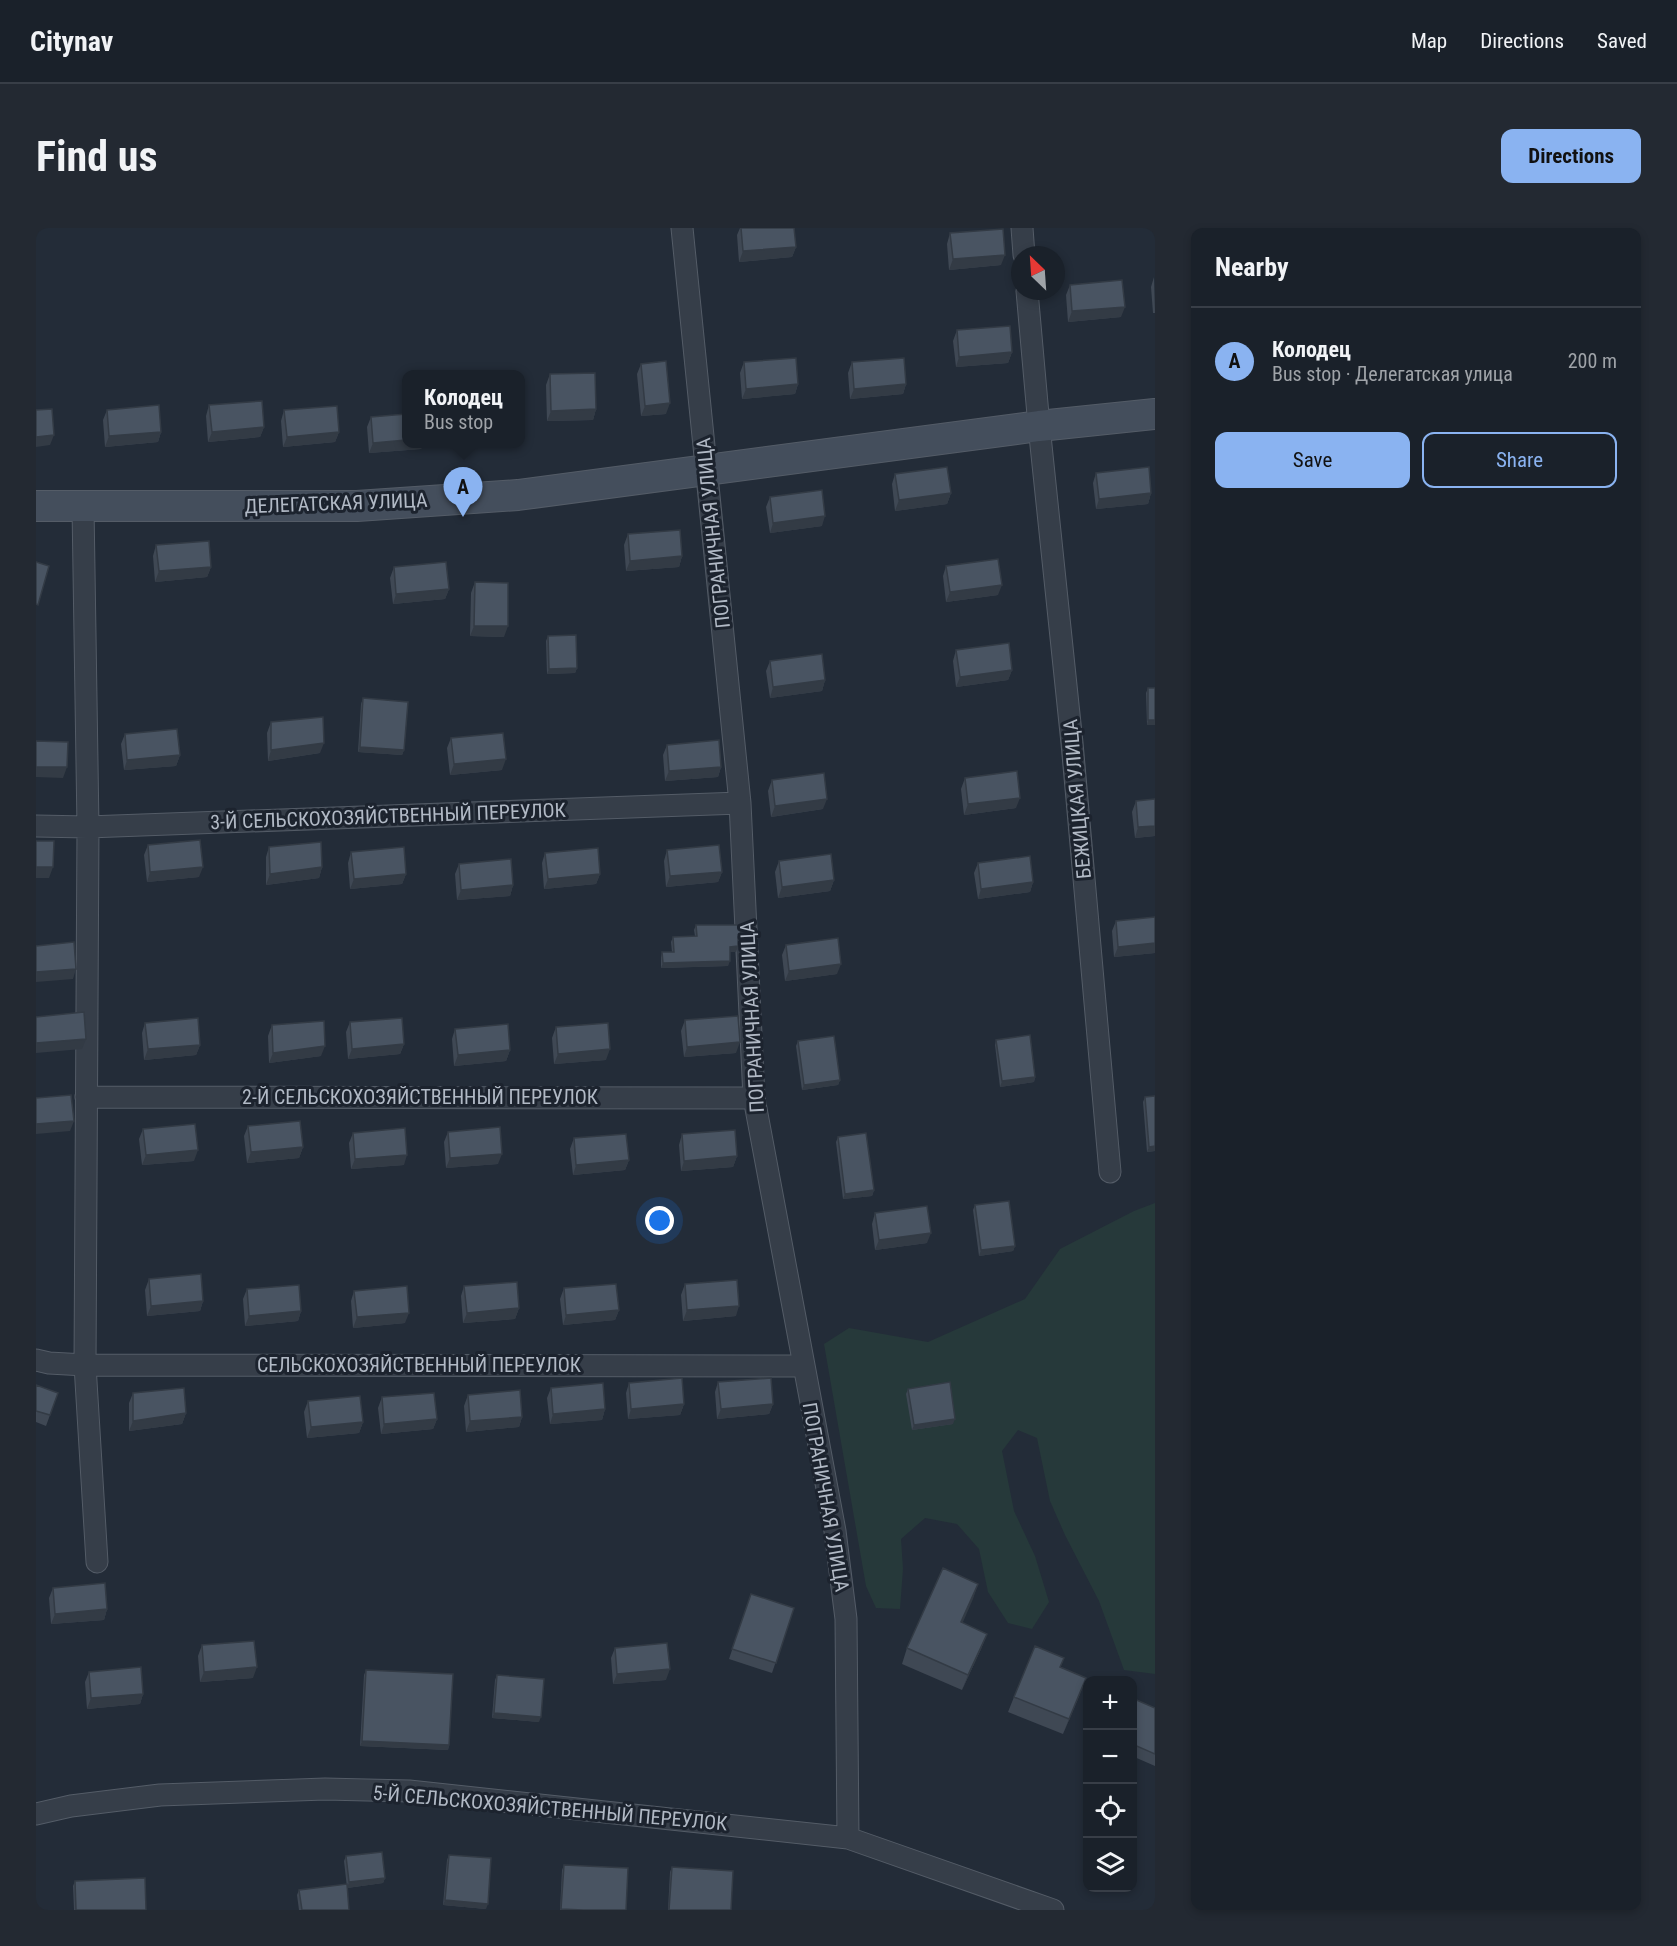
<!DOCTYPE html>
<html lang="en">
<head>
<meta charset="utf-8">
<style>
	:root { --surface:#1a212a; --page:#232932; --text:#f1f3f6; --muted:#9fa3a8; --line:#383e47; --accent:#8ab3f1 }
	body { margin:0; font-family:"Roboto Condensed",sans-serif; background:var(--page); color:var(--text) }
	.controls { position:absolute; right:18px; bottom:18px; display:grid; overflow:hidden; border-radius:12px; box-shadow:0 3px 9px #0003 }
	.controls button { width:54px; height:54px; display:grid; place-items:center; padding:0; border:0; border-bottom:2px solid var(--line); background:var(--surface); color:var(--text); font:30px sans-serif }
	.compass { position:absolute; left:975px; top:18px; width:54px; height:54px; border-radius:50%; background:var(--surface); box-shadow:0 3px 9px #0003; rotate:335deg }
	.you { position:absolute; left:624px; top:993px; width:21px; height:21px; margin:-15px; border:4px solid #fff; border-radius:50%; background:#1a73e8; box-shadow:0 0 0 9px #1a73e833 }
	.badge { display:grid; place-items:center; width:39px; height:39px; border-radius:50%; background:var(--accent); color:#111; font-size:20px; font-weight:700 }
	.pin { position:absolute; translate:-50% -50px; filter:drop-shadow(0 2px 3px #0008) }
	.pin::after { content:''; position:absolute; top:32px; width:21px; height:18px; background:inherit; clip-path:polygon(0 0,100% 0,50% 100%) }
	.popup { position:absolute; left:366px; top:142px; width:123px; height:78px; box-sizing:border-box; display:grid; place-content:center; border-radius:12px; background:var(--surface); filter:drop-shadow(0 2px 4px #0005); font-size:20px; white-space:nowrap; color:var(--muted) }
	.popup b { font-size:22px; color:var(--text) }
	.popup::after { content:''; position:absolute; left:50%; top:100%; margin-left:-12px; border:12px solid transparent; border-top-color:var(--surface) }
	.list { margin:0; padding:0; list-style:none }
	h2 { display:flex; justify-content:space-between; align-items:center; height:78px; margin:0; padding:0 24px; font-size:26px }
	h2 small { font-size:20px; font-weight:400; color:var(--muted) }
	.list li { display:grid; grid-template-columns:39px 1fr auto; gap:18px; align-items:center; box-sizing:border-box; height:108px; padding:0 24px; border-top:2px solid var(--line) }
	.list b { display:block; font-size:22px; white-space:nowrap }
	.list p { margin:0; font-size:20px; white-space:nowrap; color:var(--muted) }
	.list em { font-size:20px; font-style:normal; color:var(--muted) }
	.actions { display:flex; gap:12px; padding:18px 24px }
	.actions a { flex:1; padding:14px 0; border:2px solid var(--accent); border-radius:12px; text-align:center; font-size:21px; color:var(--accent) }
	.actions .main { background:var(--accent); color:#111 }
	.icon { flex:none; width:33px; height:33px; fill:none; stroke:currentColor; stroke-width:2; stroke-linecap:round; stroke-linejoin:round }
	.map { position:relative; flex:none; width:1119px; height:1682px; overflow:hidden; border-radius:12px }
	header { display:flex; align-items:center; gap:36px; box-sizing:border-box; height:84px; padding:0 30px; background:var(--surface); border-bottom:2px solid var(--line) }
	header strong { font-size:28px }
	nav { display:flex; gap:33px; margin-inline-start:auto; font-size:21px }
	.intro { display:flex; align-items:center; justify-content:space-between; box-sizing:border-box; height:144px; padding:0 36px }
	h1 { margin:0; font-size:42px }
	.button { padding:15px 27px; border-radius:12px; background:var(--accent); color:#111; font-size:21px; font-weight:700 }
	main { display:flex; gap:36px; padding:0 36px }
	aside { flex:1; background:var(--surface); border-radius:12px; box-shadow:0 3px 9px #0003 }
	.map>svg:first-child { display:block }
	.green { fill:#26393a }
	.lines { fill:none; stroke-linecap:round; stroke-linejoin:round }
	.street-casing { stroke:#545c67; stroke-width:23 }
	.secondary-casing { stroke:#545c67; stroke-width:32 }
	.street { stroke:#363e49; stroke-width:21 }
	.secondary { stroke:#444e5c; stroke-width:30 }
	.wall { fill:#3f4854 }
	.shaded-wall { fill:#333b45 }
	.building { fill:#495462; stroke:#333b45; stroke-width:1.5 }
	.labels { text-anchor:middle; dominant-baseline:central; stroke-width:6; stroke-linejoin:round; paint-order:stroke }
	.street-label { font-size:20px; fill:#b1b9c5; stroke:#1c232e }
</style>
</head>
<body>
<header>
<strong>Citynav</strong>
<nav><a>Map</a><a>Directions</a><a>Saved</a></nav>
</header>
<div class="intro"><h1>Find us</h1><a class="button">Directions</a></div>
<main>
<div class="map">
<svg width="1119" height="1682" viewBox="0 0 1119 1682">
	<rect width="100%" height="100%" fill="#232c38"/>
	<path class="green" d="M1119 975V1446L1088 1442 1063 1373 1029 1307 1014 1273 1001 1210 982 1202 966 1223 978 1283 999 1328 1013 1374 996 1401 972 1395 952 1364 943 1321 921 1296 889 1290 865 1311 867 1341 864 1381 840 1380 830 1358 788 1116 813 1100 892 1114 989 1071 1024 1021 1098 983Z"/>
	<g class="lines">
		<g class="street-casing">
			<path id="street" d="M646 0 704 575 718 870 799 1303 810 1391 812 1610
				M986 0 988 27
				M991 63 1003 198 1036 515 1074 944
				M47 279 52 599 49 1137 61 1334
				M0 598 52 599 704 575
				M50 869 718 870
				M0 1132 13 1135 49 1137 767 1138
				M0 1586 35 1578 124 1567 289 1561 373 1563 812 1610 1017 1682"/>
		</g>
		<g class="secondary-casing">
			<path id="secondary" d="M0 278H321L482 267 1003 198 1119 186"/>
		</g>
		<use href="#street" class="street"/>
		<use href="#secondary" class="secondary"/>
	</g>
	<path class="wall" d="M704 0H758L760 19 756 29 703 34 701 7Z
		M914 5 965 37 913 42 911 16Z
		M1118 49 1119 85H1117L1115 59Z
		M1034 57 1085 89 1032 94 1030 67Z
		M921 102 976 124 972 135 920 139 917 113Z
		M708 134 762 156 759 166 706 171 704 145Z
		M816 134 870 156 867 166 814 171 812 145Z
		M605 136 630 186 605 188 601 146Z
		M514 146 560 181 557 192 511 193 510 157Z
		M173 177 228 199 224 209 172 214 170 188Z
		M71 182 125 204 122 214 69 219 67 192Z
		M248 182 303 204 299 214 247 219 245 193Z
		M335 189 370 216H387L385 221 333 225 331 199Z
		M1060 245 1115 265 1112 276 1060 281 1057 255Z
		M859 246 915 265 911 276 859 283 856 256Z
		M734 269 786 298 734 305 730 279Z
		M592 306 646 328 643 339 590 343 588 317Z
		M120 317 175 339 171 349 119 354 117 328Z
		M910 338 962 367 910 374 907 348Z
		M358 339 413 361 409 371 357 376 354 350Z
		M439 354 468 409 434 408 435 365Z
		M512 408 541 440 539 445 511 446 510 413Z
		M920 422 976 442 972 452 920 459 917 433Z
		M734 433 789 452 786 463 734 470 730 443Z
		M1112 460 1119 497H1111L1110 465Z
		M327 470 368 522 366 527 322 524 325 476Z
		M235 494 284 525 232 533 231 505Z
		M89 506 144 527 140 538 88 542 85 516Z
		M415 510 466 542 414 547 411 520Z
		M631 517 685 539 682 549 629 553 627 527Z
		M929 550 980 580 928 587 925 561Z
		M736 552 787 581 735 589 732 563Z
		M1119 571V608L1099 610 1096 584 1100 573Z
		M112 617 163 649 111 654 108 627Z
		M233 619 286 639 283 650 230 657V629Z
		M631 622 686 644 682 654 630 659 628 633Z
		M315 624 370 646 366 656 314 661 312 635Z
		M509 625 564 646 560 656 508 661 506 635Z
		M743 633 798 652 794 663 742 670 739 644Z
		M942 635 997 654 994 664 942 671 938 645Z
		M423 636 477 657 474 668 421 672 419 646Z
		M1119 689V725L1078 729 1076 703 1080 693Z
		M660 697 705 709 702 714 700 724H694L692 738 625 740V729L626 724H636L635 714 637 709 659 708 658 702Z
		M750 717 801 746 749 753 746 727Z
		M649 792 700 825 648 829 645 803Z
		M314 794 368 816 364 826 312 831 310 804Z
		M109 795 164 817 160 827 108 832 106 805Z
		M236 797 285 828 233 835 232 808Z
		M520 799 570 832 518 836 516 810Z
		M419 801 474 822 470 833 418 838 416 811Z
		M960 812 999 849 998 854 964 859 959 817Z
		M762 813 804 852 802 857 766 862 760 818Z
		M1109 869 1119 923 1111 924 1107 874Z
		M212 898 267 919 263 930 211 935 208 908Z
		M107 901 158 933 106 937 103 911Z
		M412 904 462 936 410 940 408 914Z
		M317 905 368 937 315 941 313 915Z
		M646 906 701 928 697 939 645 943 643 917Z
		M802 909 838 962 836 968 807 971 800 914Z
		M538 910 593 932 589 942 537 947 534 921Z
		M939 977 979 1018 977 1023 943 1028 937 982Z
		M839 985 891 1015 839 1022 836 996Z
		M113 1051 167 1073 164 1083 111 1088 109 1062Z
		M649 1056 700 1088 647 1093 645 1067Z
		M428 1058 483 1080 479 1091 427 1095 425 1068Z
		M528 1060 583 1082 579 1092 527 1097 524 1071Z
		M211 1061 265 1083 262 1093 209 1098 207 1071Z
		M318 1063 369 1095 317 1100 315 1073Z
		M682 1154 737 1176 733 1186 681 1191 679 1164Z
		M593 1155 648 1176 644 1187 592 1191 590 1165Z
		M0 1157 22 1165 10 1198 0 1194Z
		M515 1160 569 1181 566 1192 514 1196 511 1170Z
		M872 1161 917 1196 876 1202 870 1166Z
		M97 1165 150 1185 146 1196 93 1203V1175Z
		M432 1167 486 1189 483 1199 430 1204 428 1178Z
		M346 1169 401 1191 397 1201 345 1206 342 1180Z
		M272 1173 327 1194 323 1205 271 1210 268 1184Z
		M942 1356 926 1395 951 1406 945 1421 926 1462 866 1436 871 1420Z
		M17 1360 71 1381 68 1392 15 1396 13 1370Z
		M715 1366 758 1380 736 1445 693 1431Z
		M166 1417 217 1450 164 1454 162 1428Z
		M579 1420 630 1452 577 1456 575 1430Z
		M1028 1430 1024 1440 1044 1466 1027 1506 972 1484 978 1469Z
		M330 1442 413 1517 412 1522 324 1518 328 1447Z
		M53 1444 107 1466 104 1476 51 1481 49 1454Z
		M461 1447 503 1494 456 1490 459 1452Z
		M1096 1470 1119 1480V1538L1096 1528Z
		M413 1627 450 1681 407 1677 411 1632Z
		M310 1628 349 1650 347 1655 311 1660 308 1633Z
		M528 1637 590 1682H524L526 1642Z
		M636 1639 695 1682H632L634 1644Z
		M39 1653 110 1682H38L37 1658Z
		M263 1662 313 1682H263L261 1667Z"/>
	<path class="shaded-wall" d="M760 19 756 29 703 34 707 23Z
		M969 27 965 37 913 42 917 31Z
		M1089 79 1085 89 1032 94 1036 83Z
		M976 124 972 135 920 139 923 129Z
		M762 156 759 166 706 171 710 161Z
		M870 156 867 166 814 171 818 161Z
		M634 175 630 186 605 188 609 178Z
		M560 181 557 192 511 193 515 183Z
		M228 199 224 209 172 214 176 204Z
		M125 204 122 214 69 219 73 208Z
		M303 204 299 214 247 219 251 209Z
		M18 207 14 217 0 219V209Z
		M370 212V216H387L385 221 333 225 337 215Z
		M915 265 911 276 859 283 863 272Z
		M1115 265 1112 276 1060 281 1063 271Z
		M789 288 786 298 734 305 737 295Z
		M646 328 643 339 590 343 594 333Z
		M175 339 171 349 119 354 123 343Z
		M966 357 962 367 910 374 914 364Z
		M413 361 409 371 357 376 360 366Z
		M438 398H472L468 409 434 408Z
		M541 440 539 445 511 446 513 441Z
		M976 442 972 452 920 459 924 449Z
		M789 452 786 463 734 470 737 459Z
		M1112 492H1119V497H1111Z
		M288 515 284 525 232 533 235 522Z
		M324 519 368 522 366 527 322 524Z
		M144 527 140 538 88 542 91 532Z
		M470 531 466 542 414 547 418 536Z
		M0 539H31L27 550 0 549Z
		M685 539 682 549 629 553 633 543Z
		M984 570 980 580 928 587 932 576Z
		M791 571 787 581 735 589 739 578Z
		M1119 598V608L1099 610 1102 599Z
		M0 639H17L13 650H0Z
		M167 639 163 649 111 654 114 644Z
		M286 639 283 650 230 657 234 646Z
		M686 644 682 654 630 659 634 648Z
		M370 646 366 656 314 661 318 651Z
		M564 646 560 656 508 661 512 651Z
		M798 652 794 663 742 670 746 659Z
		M997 654 994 664 942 671 945 661Z
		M477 657 474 668 421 672 425 662Z
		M1119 715V725L1078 729 1082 719Z
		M702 718 700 724H692L694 719Z
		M694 733 692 738 625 740 627 735Z
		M805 736 801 746 749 753 753 743Z
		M40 741 37 751 0 754V744Z
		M50 811 46 821 0 825V815Z
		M704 814 700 825 648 829 651 819Z
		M368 816 364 826 312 831 316 821Z
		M164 817 160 827 108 832 112 821Z
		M289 818 285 828 233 835 237 825Z
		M574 821 570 832 518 836 522 826Z
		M474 822 470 833 418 838 422 827Z
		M999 849 998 854 964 859 966 853Z
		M804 852 802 857 766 862 768 857Z
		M38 893 34 903 0 906V896Z
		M1119 918V923L1111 924 1113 919Z
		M267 919 263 930 211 935 215 924Z
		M162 922 158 933 106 937 110 927Z
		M466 926 462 936 410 940 414 930Z
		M371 927 368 937 315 941 319 931Z
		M701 928 697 939 645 943 648 933Z
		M593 932 589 942 537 947 540 937Z
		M838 962 836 968 807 971 809 966Z
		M895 1005 891 1015 839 1022 843 1012Z
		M979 1018 977 1023 943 1028 945 1022Z
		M167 1073 164 1083 111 1088 115 1078Z
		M703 1078 700 1088 647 1093 651 1082Z
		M483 1080 479 1091 427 1095 431 1085Z
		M583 1082 579 1092 527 1097 530 1087Z
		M265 1083 262 1093 209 1098 213 1088Z
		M373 1085 369 1095 317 1100 321 1089Z
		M648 1176 644 1187 592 1191 595 1181Z
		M737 1176 733 1186 681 1191 685 1181Z
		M569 1181 566 1192 514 1196 517 1186Z
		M150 1185 146 1196 93 1203 97 1193Z
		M486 1189 483 1199 430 1204 434 1193Z
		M401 1191 397 1201 345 1206 348 1196Z
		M919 1191 917 1196 876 1202 878 1197Z
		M327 1194 323 1205 271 1210 275 1199Z
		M942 1356 937 1371 920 1410 925 1394Z
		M71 1381 68 1392 15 1396 19 1386Z
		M951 1406 945 1421 926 1462 932 1447Z
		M221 1439 217 1450 164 1454 168 1444Z
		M634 1441 630 1452 577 1456 581 1446Z
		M1050 1450 1044 1466 1027 1506 1033 1491Z
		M107 1466 104 1476 51 1481 55 1470Z
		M458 1485 505 1489 503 1494 456 1490Z
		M326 1513 413 1517 412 1522 324 1518Z
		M349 1650 347 1655 311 1660 313 1654Z
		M409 1672 452 1676 450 1681 407 1677Z"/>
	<path class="building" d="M705 0H758L760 19 707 23Z
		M967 1 969 27 917 31 914 5Z
		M1086 52 1089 79 1036 83 1034 57Z
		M974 98 976 124 923 129 921 102Z
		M760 130 762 156 710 161 708 134Z
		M868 130 870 156 818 161 816 134Z
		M630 133 634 175 609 178 605 136Z
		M559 145 560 181 515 183 514 146Z
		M226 173 228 199 176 204 173 177Z
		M123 177 125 204 73 208 71 182Z
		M301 178 303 204 251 209 248 182Z
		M16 181 18 207 0 209V182Z
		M370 186V212L337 215 335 189Z
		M911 239 915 265 863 272 859 246Z
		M1113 239 1115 265 1063 271 1060 245Z
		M786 262 789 288 737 295 734 269Z
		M644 302 646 328 594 333 592 306Z
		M173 313 175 339 123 343 120 317Z
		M962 331 966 357 914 364 910 338Z
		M0 334 13 338 2 377 0 376Z
		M410 334 413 361 360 366 358 339Z
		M439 354 472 355V398H438Z
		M540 407 541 440 513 441 512 408Z
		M973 415 976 442 924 449 920 422Z
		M786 426 789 452 737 459 734 433Z
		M1112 460H1119V492H1112Z
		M327 470 372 474 368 522 324 519Z
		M287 489 288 515 235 522V494Z
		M141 501 144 527 91 532 89 506Z
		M467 505 470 531 418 536 415 510Z
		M683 512 685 539 633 543 631 517Z
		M0 513 32 514 31 539H0Z
		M981 543 984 570 932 576 929 550Z
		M788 545 791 571 739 578 736 552Z
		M1119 571V598L1102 599 1100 573Z
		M164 612 167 639 114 644 112 617Z
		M0 613H18L17 639H0Z
		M285 614 286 639 234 646 233 619Z
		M683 617 686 644 634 648 631 622Z
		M368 619 370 646 318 651 315 624Z
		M562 620 564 646 512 651 509 625Z
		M795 626 798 652 746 659 743 633Z
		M994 628 997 654 945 661 942 635Z
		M475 631 477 657 425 662 423 636Z
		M1119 689V715L1082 719 1080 693Z
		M660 697H704L705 709H702V718L694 719V733L627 735 626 724H638L637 709 661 708Z
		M802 710 805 736 753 743 750 717Z
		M38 714 40 741 0 744V718Z
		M48 784 50 811 0 815V789Z
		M702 788 704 814 651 819 649 792Z
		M162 790 164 817 112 821 109 795Z
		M366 790 368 816 316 821 314 794Z
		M288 793 289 818 237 825 236 797Z
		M572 795 574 821 522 826 520 799Z
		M472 796 474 822 422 827 419 801Z
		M994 807 999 849 966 853 960 812Z
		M798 808 804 852 768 857 762 813Z
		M35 867 38 893 0 896V870Z
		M1119 868V918L1113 919 1109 869Z
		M264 893 267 919 215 924 212 898Z
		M159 896 162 922 110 927 107 901Z
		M464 899 466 926 414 930 412 904Z
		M369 900 371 927 319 931 317 905Z
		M699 902 701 928 648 933 646 906Z
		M830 905 838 962 809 966 802 909Z
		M590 906 593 932 540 937 538 910Z
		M973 973 979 1018 945 1022 939 977Z
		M891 978 895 1005 843 1012 839 985Z
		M165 1046 167 1073 115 1078 113 1051Z
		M701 1052 703 1078 651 1082 649 1056Z
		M481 1054 483 1080 431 1085 428 1058Z
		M580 1056 583 1082 530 1087 528 1060Z
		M263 1057 265 1083 213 1088 211 1061Z
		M371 1058 373 1085 321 1089 318 1063Z
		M646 1150 648 1176 595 1181 593 1155Z
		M735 1150 737 1176 685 1181 682 1154Z
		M914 1154 919 1191 878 1197 872 1161Z
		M567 1155 569 1181 517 1186 515 1160Z
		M0 1157 22 1165 14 1187 0 1183Z
		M148 1160 150 1185 97 1193V1165Z
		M484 1162 486 1189 434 1193 432 1167Z
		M398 1165 401 1191 348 1196 346 1169Z
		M324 1168 327 1194 275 1199 272 1173Z
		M907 1340 942 1356 925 1394 951 1406 932 1447 871 1420Z
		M69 1355 71 1381 19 1386 17 1360Z
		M715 1366 758 1380 740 1435 696 1421Z
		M218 1413 221 1439 168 1444 166 1417Z
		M631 1415 634 1441 581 1446 579 1420Z
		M999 1418 1028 1430 1024 1439 1050 1450 1033 1491 978 1469Z
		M105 1439 107 1466 55 1470 53 1444Z
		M330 1442 417 1446 413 1517 326 1513Z
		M461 1447 508 1451 505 1489 458 1485Z
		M1096 1470 1119 1480V1526L1096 1516Z
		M346 1624 349 1650 313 1654 310 1628Z
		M413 1627 455 1630 452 1676 409 1672Z
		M528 1637 592 1640 590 1682H547L525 1681Z
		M636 1639 697 1643 695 1682H633Z
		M109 1650 110 1682H40L39 1653Z
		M311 1656 313 1682H266L263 1662Z"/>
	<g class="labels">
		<g class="street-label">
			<text transform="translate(300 275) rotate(-2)">ДЕЛЕГАТСКАЯ УЛИЦА</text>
			<text transform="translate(677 305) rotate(-96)">ПОГРАНИЧНАЯ УЛИЦА</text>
			<text transform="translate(1041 571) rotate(-95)">БЕЖИЦКАЯ УЛИЦА</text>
			<text transform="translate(352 588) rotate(-2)">3-Й СЕЛЬСКОХОЗЯЙСТВЕННЫЙ ПЕРЕУЛОК</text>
			<text transform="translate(716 789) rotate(-93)">ПОГРАНИЧНАЯ УЛИЦА</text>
			<text x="384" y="869">2-Й СЕЛЬСКОХОЗЯЙСТВЕННЫЙ ПЕРЕУЛОК</text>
			<text x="383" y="1137">СЕЛЬСКОХОЗЯЙСТВЕННЫЙ ПЕРЕУЛОК</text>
			<text transform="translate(790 1269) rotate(80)">ПОГРАНИЧНАЯ УЛИЦА</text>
			<text transform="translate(514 1580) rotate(5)">5-Й СЕЛЬСКОХОЗЯЙСТВЕННЫЙ ПЕРЕУЛОК</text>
		</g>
	</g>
</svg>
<div class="controls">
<button>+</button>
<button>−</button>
<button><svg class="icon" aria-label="locate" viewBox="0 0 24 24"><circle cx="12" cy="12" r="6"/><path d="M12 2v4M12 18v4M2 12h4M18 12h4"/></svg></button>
<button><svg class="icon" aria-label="layers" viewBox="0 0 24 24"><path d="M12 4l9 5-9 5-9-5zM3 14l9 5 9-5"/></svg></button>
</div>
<svg class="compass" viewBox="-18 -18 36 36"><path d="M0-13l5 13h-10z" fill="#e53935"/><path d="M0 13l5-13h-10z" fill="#9fa3a8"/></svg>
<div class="you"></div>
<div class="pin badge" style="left:427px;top:289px">A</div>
<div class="popup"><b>Колодец</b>Bus stop</div>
</div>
<aside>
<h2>Nearby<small></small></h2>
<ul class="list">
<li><span class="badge">A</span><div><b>Колодец</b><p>Bus stop · Делегатская улица</p></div><em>200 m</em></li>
</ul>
<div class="actions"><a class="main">Save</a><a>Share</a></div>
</aside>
</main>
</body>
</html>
